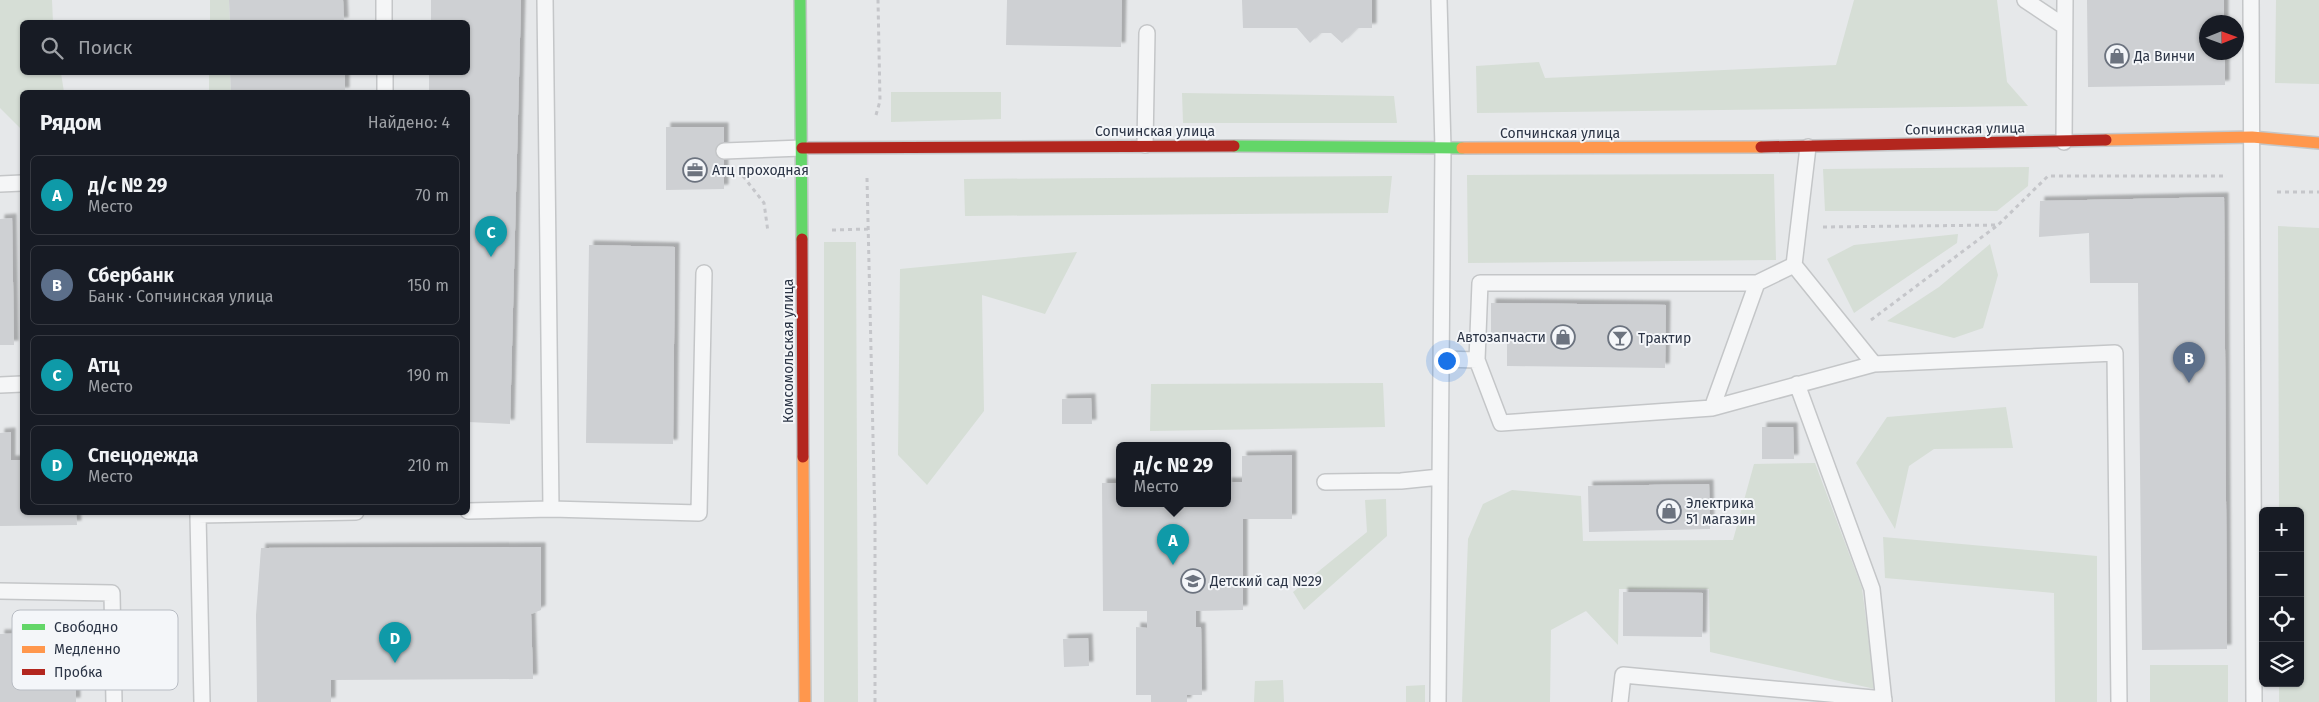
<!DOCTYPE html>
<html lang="ru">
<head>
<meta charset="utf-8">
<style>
	:root { --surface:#171b24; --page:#242831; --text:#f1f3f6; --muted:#9ea1a6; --line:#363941; --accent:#b45309 }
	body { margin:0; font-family:"Fira Sans",sans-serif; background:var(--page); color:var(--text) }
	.controls { position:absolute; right:15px; bottom:15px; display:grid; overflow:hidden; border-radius:8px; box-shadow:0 1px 4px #0004 }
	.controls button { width:45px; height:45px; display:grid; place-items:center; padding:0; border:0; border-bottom:1px solid var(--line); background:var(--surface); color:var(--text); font:25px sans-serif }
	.compass { position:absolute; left:2199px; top:15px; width:45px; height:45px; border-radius:50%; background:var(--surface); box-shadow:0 1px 4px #0004; rotate:89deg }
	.you { position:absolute; left:1446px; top:360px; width:18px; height:18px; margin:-12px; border:4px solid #fff; border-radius:50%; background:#1a73e8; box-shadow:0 0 0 8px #1a73e833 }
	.badge { display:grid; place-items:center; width:32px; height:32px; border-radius:50%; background:var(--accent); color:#fff; font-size:16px; font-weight:700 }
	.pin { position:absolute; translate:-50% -41px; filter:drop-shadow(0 1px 2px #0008) }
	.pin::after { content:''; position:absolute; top:26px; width:18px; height:15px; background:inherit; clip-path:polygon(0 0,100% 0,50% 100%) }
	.popup { position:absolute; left:1116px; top:442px; width:115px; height:65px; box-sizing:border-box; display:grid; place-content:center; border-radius:8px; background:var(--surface); filter:drop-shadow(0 1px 4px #0005); font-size:16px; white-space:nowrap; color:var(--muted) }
	.popup b { font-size:19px; color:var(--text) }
	.popup::after { content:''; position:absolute; left:50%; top:100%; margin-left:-10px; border:10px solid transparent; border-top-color:var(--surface) }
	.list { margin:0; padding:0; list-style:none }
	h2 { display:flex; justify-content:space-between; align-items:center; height:65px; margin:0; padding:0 20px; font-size:21px }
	h2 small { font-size:16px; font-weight:400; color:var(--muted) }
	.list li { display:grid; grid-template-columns:32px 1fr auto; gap:15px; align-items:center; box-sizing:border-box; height:80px; margin:0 10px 10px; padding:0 10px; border:1px solid var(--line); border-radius:8px }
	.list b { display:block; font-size:19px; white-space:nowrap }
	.list p { margin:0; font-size:16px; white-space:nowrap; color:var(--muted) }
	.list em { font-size:16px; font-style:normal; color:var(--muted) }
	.icon { flex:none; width:28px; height:28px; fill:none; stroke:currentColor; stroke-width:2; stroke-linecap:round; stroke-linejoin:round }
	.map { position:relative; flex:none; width:2319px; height:702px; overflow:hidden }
	.search { position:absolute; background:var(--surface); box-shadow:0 1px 4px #0004; left:20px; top:20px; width:450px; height:55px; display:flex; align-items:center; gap:12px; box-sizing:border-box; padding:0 18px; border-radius:8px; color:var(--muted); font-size:19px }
	.panel { position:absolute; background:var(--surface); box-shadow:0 1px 4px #0004; left:20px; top:90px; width:450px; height:425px; border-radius:8px }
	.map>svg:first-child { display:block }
	.green { fill:#d6ded6 }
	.building { fill:#ced0d3; filter:url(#shadow) }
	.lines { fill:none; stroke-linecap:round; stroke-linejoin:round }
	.lane-casing { stroke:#c4c6c8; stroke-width:18 }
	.fast-casing { stroke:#c4c6c8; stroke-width:14 }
	.slow-casing { stroke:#c4c6c8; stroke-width:14 }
	.jam-casing { stroke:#c4c6c8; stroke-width:14 }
	.path { stroke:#c5c6ca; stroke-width:3; stroke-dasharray:4 4; stroke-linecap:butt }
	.lane { stroke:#f5f6f7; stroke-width:15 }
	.fast { stroke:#63d668; stroke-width:11 }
	.slow { stroke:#ff974d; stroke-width:11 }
	.jam { stroke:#b3261e; stroke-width:11 }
	.labels { text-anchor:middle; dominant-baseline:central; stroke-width:4; stroke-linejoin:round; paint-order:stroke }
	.poi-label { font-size:14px; fill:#2b3445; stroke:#f4f6f9; text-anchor:start }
	.street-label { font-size:14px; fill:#2b3445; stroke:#f4f6f9 }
	.key { fill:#f4f6f9; stroke:#b8bcc3; stroke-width:1 }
	.key-label { font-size:14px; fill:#2b3445 }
</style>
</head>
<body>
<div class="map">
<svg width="2319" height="702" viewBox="0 0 2319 702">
	<defs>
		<filter id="shadow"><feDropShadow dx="4.5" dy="-4.5" stdDeviation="1" flood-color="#0004"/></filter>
	</defs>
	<rect width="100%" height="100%" fill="#e6e8ea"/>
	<path class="green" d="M0 0H52L53 22H22V72L61 73 64 92H22V130L0 108Z
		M210 0H229L230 22H210Z
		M1854 0H1997L2007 82 2028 106 1477 113 1476 66 1539 62 1545 78 1836 65Z
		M2276 0H2319V84L2275 83Z
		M209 73H230L231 92H209Z
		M891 92H1001V119L891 122Z
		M1182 93 1394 96 1397 123H1183Z
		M2029 167 2028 186 1997 211H1825L1823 169Z
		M1774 174 1776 260 1468 263 1467 175Z
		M1392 176 1388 213 965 216 964 179Z
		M2278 226 2319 228V702H2279V683H2300V511H2279Z
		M1958 234 1957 243 1854 313 1827 259 1854 245Z
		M824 242H856L858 702H824Z
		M1990 244 1998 275 1983 328 1954 338 1887 321 1939 287Z
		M1077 252 1045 314 982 295 984 411 927 485 898 455 900 269Z
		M1383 383 1385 427 1150 431 1151 384Z
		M2006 407 2013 448 1934 449 1909 466 1895 529 1856 463 1887 417Z
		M1815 463 1862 588 1875 689 1710 652 1709 589H1619L1618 645 1586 611 1551 630 1550 702H1462L1468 539 1483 504 1512 490 1581 496 1583 541 1733 540 1754 464Z
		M1386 499 1387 536 1304 610 1293 592 1367 532 1365 500Z
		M1883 537 2097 556V702H2055L2054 593 1885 578Z
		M2150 665H2228V702H2150Z
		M1283 680 1284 702H1254L1255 681Z
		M1425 685V702H1406V686Z"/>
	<path class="building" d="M229 0H343L344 22H230Z
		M431 0H521L510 424 468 422V92H429V72H468V22H431Z
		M1007 0H1122L1121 47 1006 45Z
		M1242 0H1372V28H1357L1342 43 1331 33H1320L1310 43 1297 28H1243Z
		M2087 0H2224V22H2206V52H2225V85L2088 87Z
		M230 72H345V92H231Z
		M666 127H724V189L666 190Z
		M2224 197 2227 649 2142 650 2138 283H2090L2089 233 2039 237 2040 201Z
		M12 218 14 345H0V219Z
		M589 245 675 247 673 444 586 443Z
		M1491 303 1666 305 1665 368 1507 366V340H1491Z
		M1091 398 1092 424H1062V399Z
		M1762 427H1793L1794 459H1762Z
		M11 432V460H22V512H76L77 525 0 526V433Z
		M1292 455V519H1243V610L1196 611V627H1201L1202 695H1187V702H1151V695H1136V627L1147 628V611H1103L1102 483H1119V504H1227V482H1242V456Z
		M1709 484 1710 529 1589 532 1588 486Z
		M541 547V610L531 614 533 679 331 680V702H257L256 615 261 548Z
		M1623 592 1703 593 1702 637 1623 636Z
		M75 632 76 702H0V634Z
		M1088 638 1089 666 1064 667 1063 639Z"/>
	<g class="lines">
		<g class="lane-casing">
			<path id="lane" d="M384 0V22
				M2025 0 2064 26
				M2251 0 2254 702
				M385 72V92
				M2064 142 2065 0
				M1145 145 1147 33
				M724 151 802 148
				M0 184 22 183
				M1794 265 1874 364
				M1442 359 1477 360 1501 423 1712 408 1757 283 1794 265 1808 147
				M1477 360 1480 283H1757
				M1797 384 1872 589 1884 702
				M0 385 22 384
				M1712 408 1874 364 2115 353 2119 702
				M1325 482 1401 481 1440 477
				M551 509 699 513 704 273
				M468 511 551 509 545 0
				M0 591 112 593 114 702
				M202 702 198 515 356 512
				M1438 702 1443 148 1439 0
				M1620 702 1623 675 1884 699"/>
		</g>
		<g class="fast-casing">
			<path id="fast" d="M800 0 802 239
				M1234 146 1462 148"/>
		</g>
		<g class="slow-casing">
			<path id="slow" d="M2106 140 2252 137 2319 143
				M1462 148 1761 147
				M803 457 805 702"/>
		</g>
		<g class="jam-casing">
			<path id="jam" d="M1761 147 2106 140
				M802 148 1234 146
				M802 239 803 457"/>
		</g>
		<path class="path" d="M876 115 880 101 878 0
			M743 176 764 203 768 232
			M867 178 875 523V702
			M2277 192H2319
			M1823 227 1998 225 2048 176H2227
			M832 230 869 229
			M1871 320 1998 225"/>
		<use href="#lane" class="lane"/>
		<use href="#fast" class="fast"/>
		<use href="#slow" class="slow"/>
		<use href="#jam" class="jam"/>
	</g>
	<defs>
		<g id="shop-ring" transform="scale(1.25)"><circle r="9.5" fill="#f4f6f9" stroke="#6c737f" stroke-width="1.5"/><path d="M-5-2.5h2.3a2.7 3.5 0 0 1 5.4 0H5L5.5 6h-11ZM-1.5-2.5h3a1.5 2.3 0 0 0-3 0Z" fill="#6c737f"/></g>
		<g id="office-ring" transform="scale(1.25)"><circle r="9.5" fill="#f4f6f9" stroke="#6c737f" stroke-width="1.5"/><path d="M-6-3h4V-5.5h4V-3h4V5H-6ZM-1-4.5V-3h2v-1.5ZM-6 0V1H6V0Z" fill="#6c737f"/></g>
		<g id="bar-ring" transform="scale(1.25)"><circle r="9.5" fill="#f4f6f9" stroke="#6c737f" stroke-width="1.5"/><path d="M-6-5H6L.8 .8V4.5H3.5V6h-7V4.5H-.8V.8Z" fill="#6c737f"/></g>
		<g id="school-ring" transform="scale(1.25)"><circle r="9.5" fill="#f4f6f9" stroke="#6c737f" stroke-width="1.5"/><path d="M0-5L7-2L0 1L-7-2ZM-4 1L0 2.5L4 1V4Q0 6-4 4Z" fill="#6c737f"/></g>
	</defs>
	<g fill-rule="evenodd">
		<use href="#shop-ring" x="2117" y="56"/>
		<use href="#office-ring" x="695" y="170"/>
		<use href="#shop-ring" x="1563" y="337"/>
		<use href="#bar-ring" x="1620" y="338"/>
		<use href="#shop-ring" x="1669" y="511"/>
		<use href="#school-ring" x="1193" y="581"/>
	</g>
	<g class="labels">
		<g class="poi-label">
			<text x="2134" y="56">Да Винчи</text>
			<text x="712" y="170">Атц проходная</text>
			<text x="1546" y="337" text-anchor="end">Автозапчасти</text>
			<text x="1638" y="338">Трактир</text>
			<text x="1686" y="503">Электрика<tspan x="1686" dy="16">51 магазин</tspan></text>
			<text x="1210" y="581">Детский сад №29</text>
		</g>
		<g class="street-label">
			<text transform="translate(1965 129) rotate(-1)">Сопчинская улица</text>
			<text x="1155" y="131">Сопчинская улица</text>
			<text x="1560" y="133">Сопчинская улица</text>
			<text transform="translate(788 351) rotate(-90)">Комсомольская улица</text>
		</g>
	</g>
	<rect x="12" y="610" width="166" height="80" rx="8" class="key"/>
	<rect x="22" y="624" width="23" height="6" fill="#63d668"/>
	<rect x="22" y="646" width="23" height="7" fill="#ff974d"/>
	<rect x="22" y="669" width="23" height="6" fill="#b3261e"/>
	<g class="key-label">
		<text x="54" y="632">Свободно</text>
		<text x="54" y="654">Медленно</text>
		<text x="54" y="677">Пробка</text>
	</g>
</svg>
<div class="controls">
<button>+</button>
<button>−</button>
<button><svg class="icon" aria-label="locate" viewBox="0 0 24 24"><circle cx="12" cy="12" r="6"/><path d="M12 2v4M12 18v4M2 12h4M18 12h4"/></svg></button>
<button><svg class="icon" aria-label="layers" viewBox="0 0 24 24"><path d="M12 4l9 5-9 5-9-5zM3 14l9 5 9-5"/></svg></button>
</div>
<svg class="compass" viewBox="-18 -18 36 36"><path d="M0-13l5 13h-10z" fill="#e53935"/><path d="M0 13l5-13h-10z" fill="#9ea1a6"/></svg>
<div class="you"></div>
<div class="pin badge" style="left:1173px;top:565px;background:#0f9aa8">A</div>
<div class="popup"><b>д/с № 29</b>Место</div>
<div class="pin badge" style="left:2189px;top:383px;background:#5c6f8a">B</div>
<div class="pin badge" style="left:491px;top:257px;background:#0f9aa8">C</div>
<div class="pin badge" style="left:395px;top:663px;background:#0f9aa8">D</div>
<div class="search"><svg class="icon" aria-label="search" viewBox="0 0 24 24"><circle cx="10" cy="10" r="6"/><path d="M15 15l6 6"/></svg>Поиск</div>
<section class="panel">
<h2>Рядом<small>Найдено: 4</small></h2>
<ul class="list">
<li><span class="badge" style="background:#0f9aa8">A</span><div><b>д/с № 29</b><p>Место</p></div><em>70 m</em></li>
<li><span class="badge" style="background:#5c6f8a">B</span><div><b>Сбербанк</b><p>Банк · Сопчинская улица</p></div><em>150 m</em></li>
<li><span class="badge" style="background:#0f9aa8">C</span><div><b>Атц</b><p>Место</p></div><em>190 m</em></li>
<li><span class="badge" style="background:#0f9aa8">D</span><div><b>Спецодежда</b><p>Место</p></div><em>210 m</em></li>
</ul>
</section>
</div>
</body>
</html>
